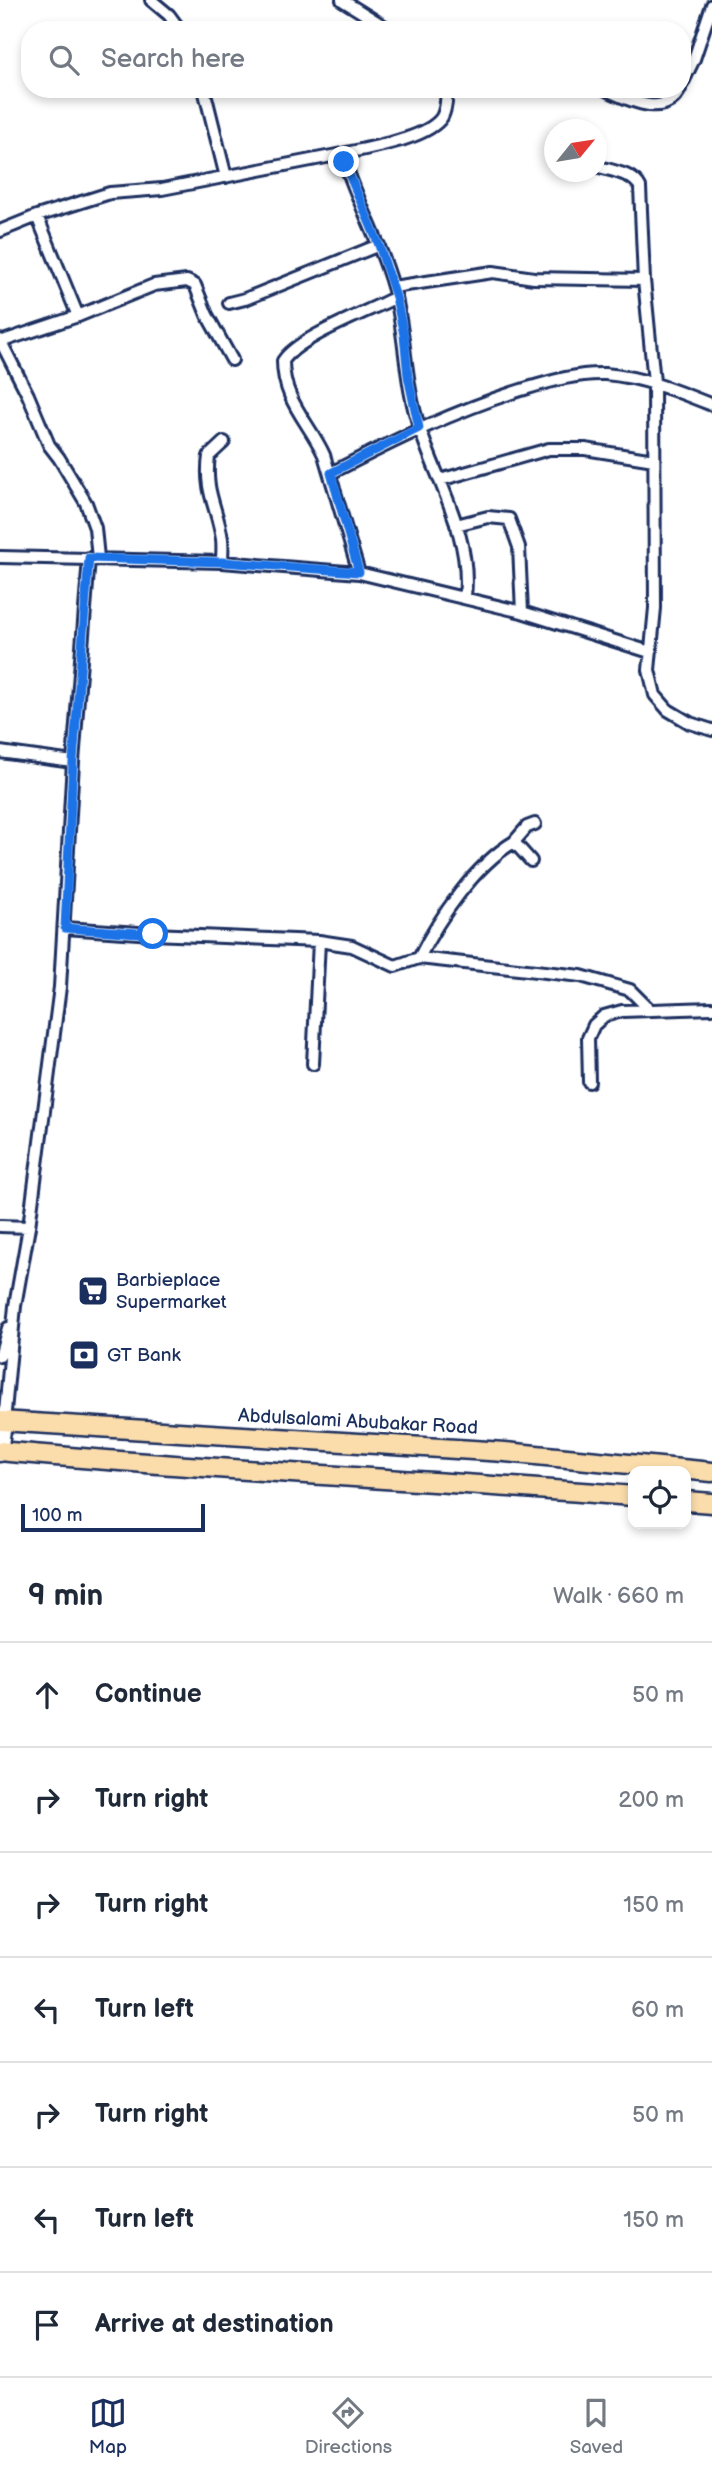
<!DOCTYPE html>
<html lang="en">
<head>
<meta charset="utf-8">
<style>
	:root { --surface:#fff; --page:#f2f2f3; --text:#1f2937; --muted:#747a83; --line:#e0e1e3; --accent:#1b2f5e }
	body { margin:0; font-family:"Balsamiq Sans",sans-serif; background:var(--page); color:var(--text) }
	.controls { position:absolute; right:21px; bottom:21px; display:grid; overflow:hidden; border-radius:14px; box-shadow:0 4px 10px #0003 }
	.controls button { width:63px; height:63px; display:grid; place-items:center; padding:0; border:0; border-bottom:2px solid var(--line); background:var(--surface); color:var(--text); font:35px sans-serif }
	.compass { position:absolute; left:544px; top:119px; width:63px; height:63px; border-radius:50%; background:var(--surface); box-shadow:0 4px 10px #0003; rotate:60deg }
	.scale { position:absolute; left:21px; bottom:18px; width:184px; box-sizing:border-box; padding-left:7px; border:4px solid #1b2f5e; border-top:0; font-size:19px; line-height:24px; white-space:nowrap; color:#1b2f5e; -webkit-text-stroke:5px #fff; paint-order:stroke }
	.stop { position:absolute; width:21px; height:21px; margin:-16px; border:5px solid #1a73e8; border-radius:50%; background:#fff }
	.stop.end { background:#1a73e8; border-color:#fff; box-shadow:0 2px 7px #0008 }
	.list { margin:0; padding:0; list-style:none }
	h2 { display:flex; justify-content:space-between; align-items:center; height:91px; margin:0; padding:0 28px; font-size:30px }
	h2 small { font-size:23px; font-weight:400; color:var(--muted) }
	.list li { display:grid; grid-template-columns:46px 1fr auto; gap:21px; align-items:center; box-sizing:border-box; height:105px; padding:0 28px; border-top:2px solid var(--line) }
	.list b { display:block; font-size:26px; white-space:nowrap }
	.list em { font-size:23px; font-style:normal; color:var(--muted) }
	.icon { flex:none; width:38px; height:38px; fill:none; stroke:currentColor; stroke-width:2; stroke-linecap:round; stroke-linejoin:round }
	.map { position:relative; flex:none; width:712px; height:1550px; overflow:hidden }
	.search { position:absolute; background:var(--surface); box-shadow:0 4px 10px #0003; left:21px; right:21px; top:21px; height:77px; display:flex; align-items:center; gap:18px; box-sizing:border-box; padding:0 24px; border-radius:28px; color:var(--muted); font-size:26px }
	.sheet { height:826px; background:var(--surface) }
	nav { display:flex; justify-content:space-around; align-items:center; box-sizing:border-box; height:98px; border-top:2px solid var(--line); background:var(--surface); font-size:19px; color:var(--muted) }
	nav a { display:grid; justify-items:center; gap:4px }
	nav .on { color:var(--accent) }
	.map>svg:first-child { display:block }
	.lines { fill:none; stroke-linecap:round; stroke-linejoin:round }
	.minor-casing { stroke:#1b2f5e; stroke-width:16 }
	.tertiary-casing { stroke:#1b2f5e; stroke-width:19 }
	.primary-casing { stroke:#1b2f5e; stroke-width:23 }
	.minor { stroke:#fff; stroke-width:10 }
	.tertiary { stroke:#fff; stroke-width:14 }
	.primary { stroke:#fbdcab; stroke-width:18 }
	.route { stroke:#1a73e8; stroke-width:9 }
	.labels { text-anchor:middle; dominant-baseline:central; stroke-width:6; stroke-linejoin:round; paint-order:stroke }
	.poi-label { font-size:19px; fill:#1b2f5e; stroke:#fff; text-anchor:start }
	.street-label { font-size:19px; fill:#1b2f5e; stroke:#fff }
</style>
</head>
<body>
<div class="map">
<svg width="712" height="1550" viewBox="0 0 712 1550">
	<rect width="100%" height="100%" fill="#fff"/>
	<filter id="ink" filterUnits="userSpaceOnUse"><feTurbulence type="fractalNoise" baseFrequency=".0143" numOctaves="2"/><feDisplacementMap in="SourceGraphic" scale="14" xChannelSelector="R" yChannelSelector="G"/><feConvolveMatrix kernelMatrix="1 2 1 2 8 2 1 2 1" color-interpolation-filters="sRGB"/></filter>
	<g filter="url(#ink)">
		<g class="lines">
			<g class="minor-casing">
				<path id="minor" d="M151 0 169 15 180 30
					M342 0 390 30
					M682 84 694 59 712 5
					M204 89 226 177
					M447 89C446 99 447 108 442 117 428 139 367 148 342 154 357 203 384 248 396 298 406 341 405 387 420 429 438 484 472 537 465 596
					M604 89C627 99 665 120 680 89
					M596 166C611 171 633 173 640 187L644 280 654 382 655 608 649 670 655 695 668 710 690 723 712 730
					M37 216 78 316
					M0 231 37 216 110 193 162 189 342 154
					M393 287 493 272 534 278 644 280
					M229 303 245 299 379 245
					M0 340 28 395 49 445 59 458 86 503 95 528 98 558
					M0 342 78 316 154 285 187 281 195 285 207 315 232 360
					M331 473C395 440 452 412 521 390 548 382 576 373 605 374 643 377 677 391 712 405
					M440 480 549 449H585L654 460
					M456 525 488 517 509 519 519 547 522 612
					M0 557 222 562 359 573 522 612 650 652
					M222 562C222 555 223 547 222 539 217 506 204 492 209 456L224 442
					M359 573 324 455C309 422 283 401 283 361 298 337 368 312 396 297
					M0 752 73 762
					M514 842 527 827 535 824
					M65 928 153 934 319 941 352 946 395 966 419 958C439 918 475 865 514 842L531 861
					M419 958 581 976 630 990 650 1010
					M313 1064 319 941
					M589 1082 588 1038 594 1025 604 1016 622 1011 712 1008
					M0 1226 29 1227
					M0 1356 8 1328
					M4 1422 15 1306 29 1227 60 987 73 762 89 558"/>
			</g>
			<g class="tertiary-casing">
				<path id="tertiary" d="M0 1454 4 1422"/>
			</g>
			<g class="primary-casing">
				<path id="primary" d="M0 1421 505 1452 712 1472
					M0 1451C211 1471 422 1479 633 1496
					M686 1501 712 1503"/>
			</g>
			<use href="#minor" class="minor"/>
			<use href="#tertiary" class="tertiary"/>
			<use href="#primary" class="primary"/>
		</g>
	</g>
	<g class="lines" filter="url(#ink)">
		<path class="route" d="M153 934 65 928 73 761 89 558 222 562 359 572 331 473 419 428 408 376 404 335 396 297 379 245 344 162"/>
	</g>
	<defs>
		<g id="supermarket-square" transform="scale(1.575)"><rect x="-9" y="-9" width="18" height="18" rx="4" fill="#1b2f5e" stroke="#fff"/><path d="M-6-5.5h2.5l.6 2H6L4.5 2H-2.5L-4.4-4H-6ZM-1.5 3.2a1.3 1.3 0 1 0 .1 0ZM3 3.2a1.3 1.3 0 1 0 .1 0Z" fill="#fff"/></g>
		<g id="bank-square" transform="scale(1.575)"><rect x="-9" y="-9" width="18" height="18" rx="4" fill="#1b2f5e" stroke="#fff"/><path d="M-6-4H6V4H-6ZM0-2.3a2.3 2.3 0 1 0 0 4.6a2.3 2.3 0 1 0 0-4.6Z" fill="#fff"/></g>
	</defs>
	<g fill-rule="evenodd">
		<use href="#supermarket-square" x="93" y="1291"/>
		<use href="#bank-square" x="84" y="1355"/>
	</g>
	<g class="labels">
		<g class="poi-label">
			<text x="116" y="1280">Barbieplace<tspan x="116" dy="22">Supermarket</tspan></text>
			<text x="107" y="1355">GT Bank</text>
		</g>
		<g class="street-label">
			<text transform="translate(358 1422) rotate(3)">Abdulsalami Abubakar Road</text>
		</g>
	</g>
</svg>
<div class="controls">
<button><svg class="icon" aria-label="locate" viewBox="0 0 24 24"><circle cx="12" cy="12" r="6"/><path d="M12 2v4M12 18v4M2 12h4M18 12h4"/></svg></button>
</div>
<svg class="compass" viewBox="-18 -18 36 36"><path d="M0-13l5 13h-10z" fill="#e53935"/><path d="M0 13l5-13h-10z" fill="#747a83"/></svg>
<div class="scale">100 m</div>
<div class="stop" style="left:153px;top:934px"></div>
<div class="stop end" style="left:344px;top:162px"></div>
<div class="search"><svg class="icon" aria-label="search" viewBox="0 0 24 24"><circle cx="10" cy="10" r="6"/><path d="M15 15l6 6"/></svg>Search here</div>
</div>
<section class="sheet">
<h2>9 min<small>Walk · 660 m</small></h2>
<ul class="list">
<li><svg class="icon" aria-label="ahead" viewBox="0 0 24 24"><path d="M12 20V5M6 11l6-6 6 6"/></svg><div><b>Continue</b></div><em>50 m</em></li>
<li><svg class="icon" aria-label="right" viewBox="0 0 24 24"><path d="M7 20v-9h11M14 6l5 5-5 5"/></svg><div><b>Turn right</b></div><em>200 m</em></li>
<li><svg class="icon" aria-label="right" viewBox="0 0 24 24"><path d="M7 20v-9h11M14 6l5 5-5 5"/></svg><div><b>Turn right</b></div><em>150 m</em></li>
<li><svg class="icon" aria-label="left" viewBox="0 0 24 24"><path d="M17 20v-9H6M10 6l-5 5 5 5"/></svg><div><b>Turn left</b></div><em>60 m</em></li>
<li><svg class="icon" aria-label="right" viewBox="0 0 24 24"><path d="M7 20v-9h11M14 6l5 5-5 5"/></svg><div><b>Turn right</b></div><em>50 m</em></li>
<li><svg class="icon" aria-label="left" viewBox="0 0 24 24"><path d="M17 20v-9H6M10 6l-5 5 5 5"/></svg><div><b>Turn left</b></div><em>150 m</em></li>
<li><svg class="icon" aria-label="arrive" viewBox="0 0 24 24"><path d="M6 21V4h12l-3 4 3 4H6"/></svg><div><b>Arrive at destination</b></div></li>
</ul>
</section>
<nav>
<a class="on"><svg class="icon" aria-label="map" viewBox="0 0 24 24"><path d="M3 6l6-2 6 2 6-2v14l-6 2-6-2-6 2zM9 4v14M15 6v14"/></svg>Map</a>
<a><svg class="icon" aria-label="directions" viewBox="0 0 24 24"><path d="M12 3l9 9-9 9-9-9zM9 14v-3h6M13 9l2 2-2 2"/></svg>Directions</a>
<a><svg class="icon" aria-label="saved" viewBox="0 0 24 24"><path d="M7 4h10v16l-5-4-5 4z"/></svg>Saved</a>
</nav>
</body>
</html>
